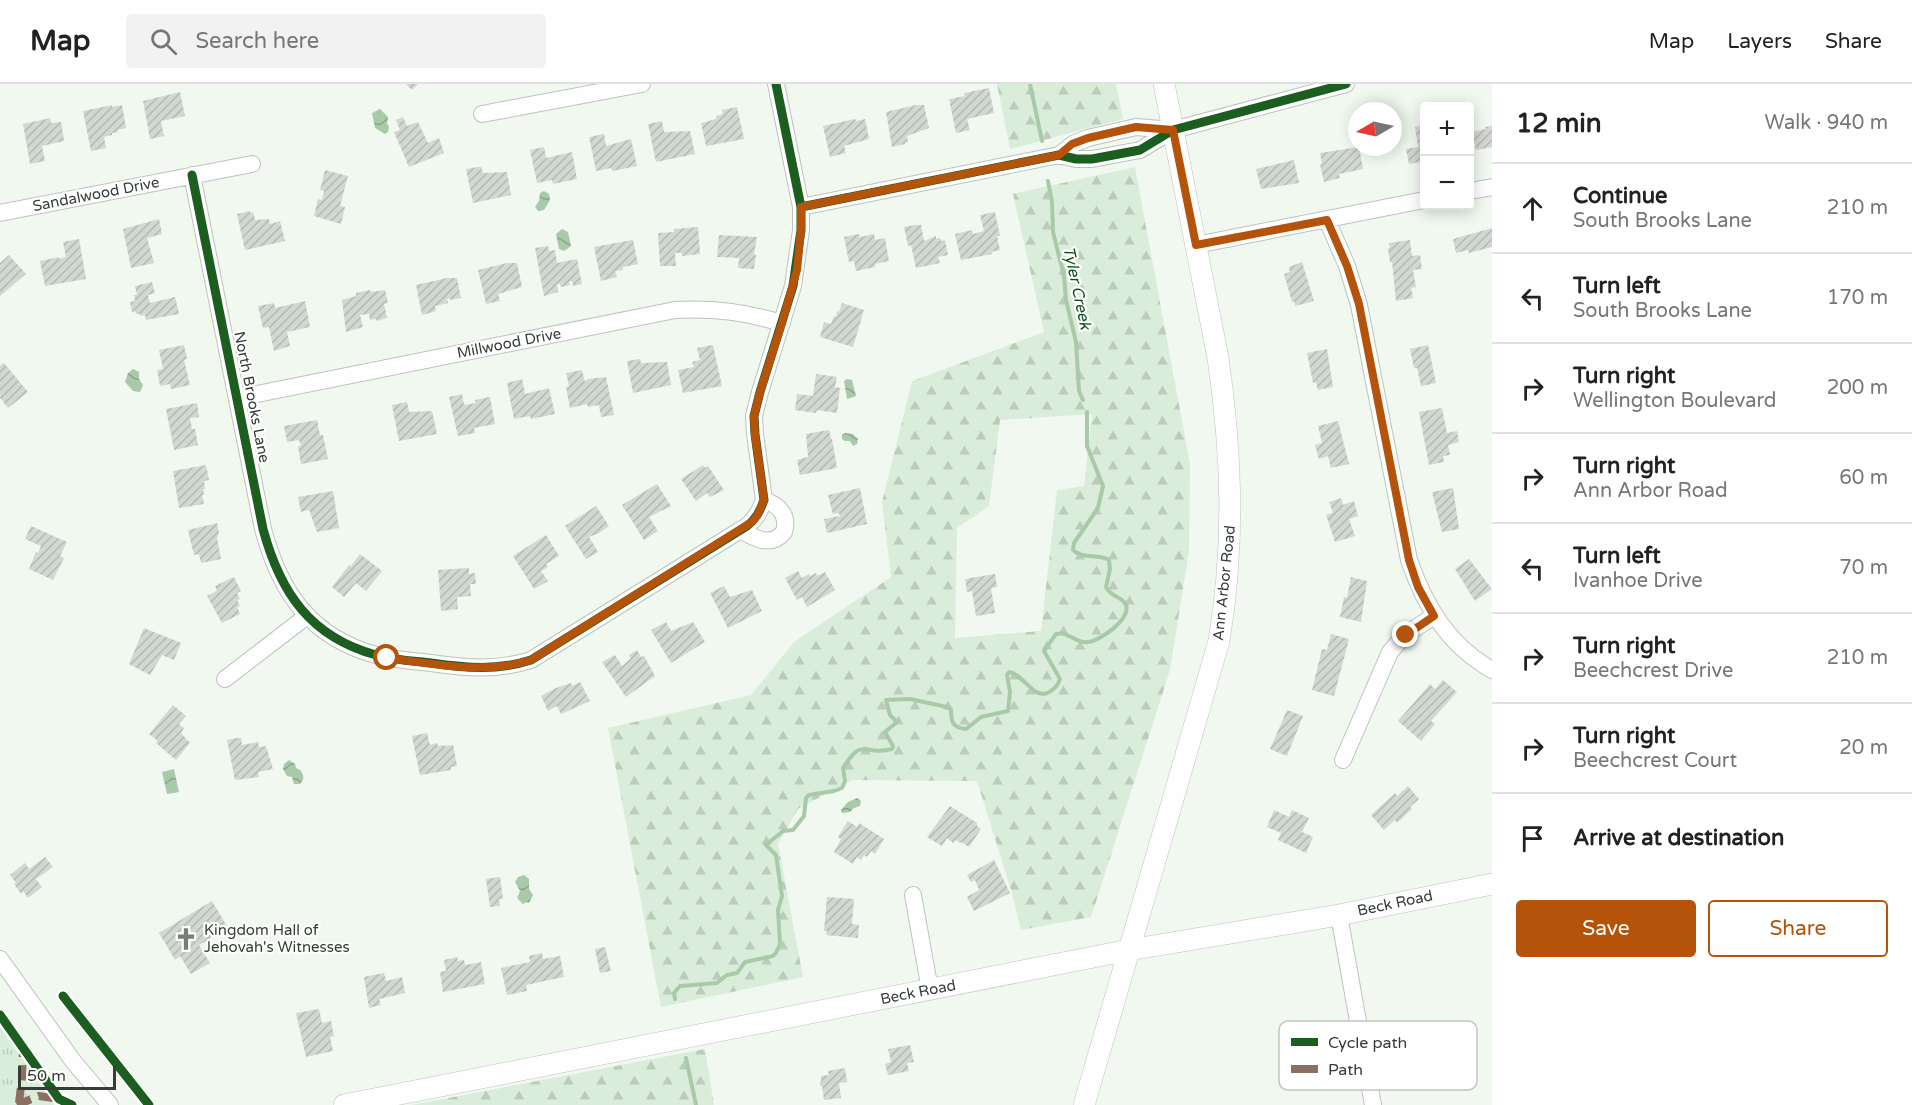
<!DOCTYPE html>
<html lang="en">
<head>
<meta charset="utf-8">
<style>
	:root { --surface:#fff; --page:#f2f2f2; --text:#222; --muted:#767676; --line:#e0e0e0; --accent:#b45309 }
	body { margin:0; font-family:"Varela Round",sans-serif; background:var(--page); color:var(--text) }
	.controls { position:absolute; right:18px; top:18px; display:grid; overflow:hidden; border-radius:6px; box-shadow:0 3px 15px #0003 }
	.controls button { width:54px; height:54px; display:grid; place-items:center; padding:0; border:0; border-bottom:2px solid var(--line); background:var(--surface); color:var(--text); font:30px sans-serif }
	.compass { position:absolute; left:1348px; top:18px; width:54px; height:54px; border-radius:50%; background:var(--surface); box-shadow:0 3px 15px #0003; rotate:261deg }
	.scale { position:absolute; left:18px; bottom:15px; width:98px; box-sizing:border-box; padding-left:6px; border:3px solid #363c36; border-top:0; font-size:16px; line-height:21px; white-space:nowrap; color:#363c36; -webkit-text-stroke:4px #fff; paint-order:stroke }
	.stop { position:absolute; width:18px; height:18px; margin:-14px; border:4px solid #b45309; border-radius:50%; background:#fff }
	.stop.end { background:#b45309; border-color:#fff; box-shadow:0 2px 6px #0008 }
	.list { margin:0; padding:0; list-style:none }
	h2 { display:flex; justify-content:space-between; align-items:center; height:78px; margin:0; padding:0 24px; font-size:26px }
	h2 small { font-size:20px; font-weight:400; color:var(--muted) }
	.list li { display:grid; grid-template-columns:39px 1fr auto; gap:18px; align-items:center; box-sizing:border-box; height:90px; padding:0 24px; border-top:2px solid var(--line) }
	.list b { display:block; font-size:22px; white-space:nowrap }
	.list p { margin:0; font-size:20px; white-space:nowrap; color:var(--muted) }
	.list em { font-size:20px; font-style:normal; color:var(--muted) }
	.actions { display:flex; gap:12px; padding:18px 24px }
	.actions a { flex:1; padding:14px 0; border:2px solid var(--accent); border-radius:6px; text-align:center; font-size:21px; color:var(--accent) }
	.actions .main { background:var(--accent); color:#fff }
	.icon { flex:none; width:33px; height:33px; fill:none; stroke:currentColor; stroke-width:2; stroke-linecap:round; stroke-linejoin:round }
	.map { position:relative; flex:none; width:1492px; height:1021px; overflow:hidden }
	header { display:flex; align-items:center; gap:36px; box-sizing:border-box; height:84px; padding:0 30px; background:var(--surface); border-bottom:2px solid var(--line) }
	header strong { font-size:28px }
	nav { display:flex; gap:33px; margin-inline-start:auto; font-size:21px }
	.search { width:420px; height:54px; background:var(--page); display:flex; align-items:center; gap:15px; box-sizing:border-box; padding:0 21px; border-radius:6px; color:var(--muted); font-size:22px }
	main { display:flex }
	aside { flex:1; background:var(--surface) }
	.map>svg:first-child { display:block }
	.grass { fill:url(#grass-tufts) }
	.forest { fill:url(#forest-firs); fill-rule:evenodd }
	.water { fill:url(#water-waves) }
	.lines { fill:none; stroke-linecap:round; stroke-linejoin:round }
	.stream { stroke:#a9caa9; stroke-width:4 }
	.building { fill:url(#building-hatch) }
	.minor-casing { stroke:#bdc3bd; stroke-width:18 }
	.major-casing { stroke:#bdc3bd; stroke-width:22 }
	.minor { stroke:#fdfefd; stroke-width:16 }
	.major { stroke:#fdfefd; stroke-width:21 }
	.quiet { stroke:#8d6e63; stroke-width:8; stroke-dasharray:15 8; stroke-linecap:butt }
	.cycleway-casing { stroke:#fff; stroke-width:13 }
	.cycleway { stroke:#1b5e20; stroke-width:9 }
	.route { stroke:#b45309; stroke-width:8 }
	.labels { text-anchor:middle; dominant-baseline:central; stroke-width:4.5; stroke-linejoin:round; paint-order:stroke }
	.street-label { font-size:15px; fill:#363c36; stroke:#fff }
	.poi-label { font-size:15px; fill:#363c36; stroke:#fff; text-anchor:start }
	.water-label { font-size:16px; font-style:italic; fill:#0c4f19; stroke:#fff }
	.key { fill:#fff; stroke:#c3c4c3; stroke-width:1.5 }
	.key-label { font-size:16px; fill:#363c36 }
</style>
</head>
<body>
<header>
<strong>Map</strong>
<div class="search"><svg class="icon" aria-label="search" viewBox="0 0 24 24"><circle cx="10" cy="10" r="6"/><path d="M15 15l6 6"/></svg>Search here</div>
<nav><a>Map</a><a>Layers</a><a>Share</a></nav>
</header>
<main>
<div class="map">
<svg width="1492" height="1021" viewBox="0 0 1492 1021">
	<defs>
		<pattern id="grass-tufts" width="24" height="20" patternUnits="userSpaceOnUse" patternTransform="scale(1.5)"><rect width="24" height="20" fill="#daedda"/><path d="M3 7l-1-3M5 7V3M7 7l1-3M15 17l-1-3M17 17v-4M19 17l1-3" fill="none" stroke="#bcccbc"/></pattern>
		<pattern id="forest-firs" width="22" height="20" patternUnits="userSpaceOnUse" patternTransform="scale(1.5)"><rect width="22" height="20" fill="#daedda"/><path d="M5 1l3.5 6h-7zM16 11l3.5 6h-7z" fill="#bcccbc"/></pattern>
		<pattern id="water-waves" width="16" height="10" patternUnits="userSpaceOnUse" patternTransform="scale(1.5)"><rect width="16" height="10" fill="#a9caa9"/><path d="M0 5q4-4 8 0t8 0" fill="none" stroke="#8aa58a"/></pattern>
		<pattern id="building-hatch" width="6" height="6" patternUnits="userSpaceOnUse" patternTransform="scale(1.5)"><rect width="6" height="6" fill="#d1d7d1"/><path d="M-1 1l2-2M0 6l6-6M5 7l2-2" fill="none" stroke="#b4b9b4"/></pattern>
	</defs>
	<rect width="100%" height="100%" fill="#f0f8f0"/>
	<path class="grass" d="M0 943 54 1021H0Z"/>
	<path class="forest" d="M997 0H1116L1123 35 1010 65Z
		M1135 83 1190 380 1189 467 1170 586 1091 833 1021 846 1012 809 977 697 852 696 798 725 778 760 803 893 661 923 608 644 751 611 794 558 891 493 882 418 912 297 1044 248 1013 110ZM1092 330 1084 402 1057 406 1041 547 955 554 957 444 989 422 1000 336Z
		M705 965 714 1021H411Z"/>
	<path class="water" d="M380 25 388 33 387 40 389 42 388 48 385 50 375 44 372 29Z
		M544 107 549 110 550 116 544 126 539 127 535 123 539 117 540 109Z
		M562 145 568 148 571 162 564 167 559 165 556 150Z
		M133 285 139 288V295L143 301 140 308 133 307 125 298 128 289Z
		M847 295 852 296 856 312 847 315 844 297Z
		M845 349 853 350 858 355 857 360 853 362 850 357H845L842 355V351Z
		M289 676 295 680 296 684 300 686C304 691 305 695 300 700H294L292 693 287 692 283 685 284 680Z
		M174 685 179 708 167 710 162 688Z
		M857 714 861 717 860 722 854 724 850 728 842 729 841 726 848 718Z
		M524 791 529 795V805L533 811 529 819 526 818 523 820 517 814 520 807 515 798 518 793Z"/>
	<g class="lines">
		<path class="stream" d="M1030 0 1042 57
			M1048 97 1052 118 1053 148 1064 192 1066 216 1076 258 1079 307 1083 316
			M675 915 674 909 680 902 717 899 727 891 737 889 745 878 773 872 776 869 780 860 778 826 782 812 776 771 766 761 783 747 793 746 804 732 806 714 809 711 834 707 842 704 845 697 843 684C864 651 863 673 892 665L893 662 885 648 897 638 890 631 886 616 910 615 947 623 951 626C951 638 953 644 966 645L981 633 1008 627 1010 608 1007 591 1009 588C1024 590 1035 619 1051 607 1056 603 1058 601 1060 595L1044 567 1056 550C1069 547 1076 560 1088 558 1100 557 1131 535 1126 521 1123 512 1111 514 1106 503L1110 485 1109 476C1098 469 1083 476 1073 466L1074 459 1098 424 1103 402 1087 362V328
			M686 974 696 1021"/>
	</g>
	<path class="building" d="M406 0H418L412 6Z
		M989 4 994 29 967 35 970 46 956 49 949 15 965 12 964 9Z
		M180 8 185 32 161 37 164 52 150 55 143 17Z
		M112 21V23L122 21 126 44 117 46 118 48 112 49V51L104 53 106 64 91 67 83 27Z
		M916 21H924L929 44 907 52 908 58H905V60L892 63 886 28Z
		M737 23 744 55 706 62 701 39 716 35V32L723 30 722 26Z
		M403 33 407 42 418 38 428 59 439 54 444 69 409 83 394 48 400 46 396 36Z
		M50 34 51 39 61 38 64 57 42 62 45 77 30 80 23 40Z
		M855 35 856 37 865 35 869 55 844 62 846 69 830 73 823 42Z
		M662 37 664 48 690 47 695 70 656 78 648 40Z
		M1393 38H1397L1400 55 1393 56Z
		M1424 41V77L1409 80 1406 65 1418 63 1415 43Z
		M1492 42V63L1476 66 1472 48 1486 45 1485 43Z
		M604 50 606 62 631 55 637 82 612 87 611 84 596 87 589 53Z
		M544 63 546 74 572 68 577 95 553 100 552 96 537 99 530 66Z
		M1359 63 1363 85 1339 90 1340 94 1324 98 1320 80 1322 79 1320 69Z
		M1294 76 1299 99 1261 105 1256 85Z
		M478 83H481L483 89 507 88 511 111 473 119 466 85Z
		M325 86 348 92 340 122 345 123 341 140 314 132 318 115 322 116 324 107 320 106Z
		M250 127V129L253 128 255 136 269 135 270 140 280 137 285 157 245 166 237 130Z
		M995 128 1000 152H997L1000 166 991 168 992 170 961 176 955 150 972 146 973 150 984 147 980 131Z
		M159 135 162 150 147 154 154 179 131 184 123 145Z
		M916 141H921L924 157 936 152V155L940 154 941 157 945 156 948 171 938 173 940 179 916 184 911 161 908 162 904 143Z
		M698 143 700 170 682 172V169H675L676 182H660L658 149 674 148V145Z
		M1492 144V163L1469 169 1468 166 1456 169 1453 155Z
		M859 150 860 153 874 150 875 156 885 154 889 177 875 180V183L856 187 854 177 849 178 844 153Z
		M719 151 757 153 754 170 756 171 754 185 738 184 739 174 717 173Z
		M79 155 86 195 45 202 40 177 59 173V175L66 173 63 158Z
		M633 156 638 180 623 183V186L615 187 617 193 601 197 594 163Z
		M1410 156 1412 172 1420 171 1422 185 1413 186 1416 203 1411 204 1413 214 1396 217 1392 178 1390 179 1388 164H1390L1389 159Z
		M548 162 549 167 555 166 557 179 577 175 582 200 573 202 572 197 569 198 570 201 561 203 560 200H557L558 208 544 212 535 164Z
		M9 171 26 190 0 212V179Z
		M1302 178 1314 217 1295 222 1294 217 1292 218 1284 190 1290 188 1289 183Z
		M507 179H517L522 203 498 210 500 217 486 220 478 186Z
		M447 194H457L461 214 450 216V214L447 215 448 219 435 222 436 227 422 231 416 201Z
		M152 198 155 209 148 211 150 219 175 213 179 230 146 236 145 231 140 232V230H136L135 227 132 228 130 218 135 217 134 211H137L135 202Z
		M370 206 371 208 385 206 388 219 384 220 387 234 377 237 376 235 370 236 369 230 360 231 363 243 346 248 342 216 356 212V209Z
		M305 217 310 243 287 248 290 262 274 267 269 243 263 244 258 222 274 219 275 224Z
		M842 219 864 226 853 263 820 253 824 238 831 240 834 232 836 233 837 227 839 228Z
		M184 261 187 275 184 276 190 301 171 305 170 300 160 302 157 286 163 285 159 266Z
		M713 261 722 302 683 309 678 286 694 283 692 278 700 276 697 264Z
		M1428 261 1436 299 1421 302 1417 284H1414L1410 265Z
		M1327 265 1333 303 1318 306 1316 298 1313 299 1307 269Z
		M640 275 641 279 667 278 671 301 633 309 627 277Z
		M4 279 28 308 8 324 0 314V282Z
		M582 286 585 298 588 295 606 293 614 331 601 333 599 321 588 323 587 320 570 324 566 303 569 302 566 289Z
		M816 290 837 293 835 303 840 304 837 329 817 326 816 329 795 326 797 310 813 312Z
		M522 295 525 310 549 304 555 330 531 335 530 332 514 335 507 299Z
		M462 310 464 321 476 319 475 316 490 313 495 340 474 344 475 349 458 352 449 313Z
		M407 318 409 328 432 327 437 350 399 357 392 321Z
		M197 319 199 333 190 334 192 345H195L198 361 174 366 166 325Z
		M1442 324 1447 349 1457 347 1459 358 1448 361 1450 371 1443 372 1444 378 1429 381 1419 328Z
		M317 336 320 351H323L328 375 301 380 298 362H301L299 356 287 358 284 342Z
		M1338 337 1349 380 1331 384 1328 372 1319 375 1315 361 1322 359 1318 342Z
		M829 346 831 355H832L837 384 800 391 797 376 808 373 806 350Z
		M206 381 209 396 204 397 205 405H203L204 411H202L204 420 179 424 173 387Z
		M703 381 705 384 708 382 724 406 710 413 707 409 696 417 681 395Z
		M657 400 671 422 649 433 658 447 644 456 622 421Z
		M860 404 867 440 827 449 824 435 840 432 839 429 833 430 828 411Z
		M1453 404 1459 445 1442 448 1432 408Z
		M333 407 339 444 317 448 309 426 301 428 298 413Z
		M1341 414 1343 421 1354 417 1358 432 1349 435 1355 452 1335 458 1326 431 1333 429 1329 418Z
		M596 422 609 442 599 449 589 453 598 468 586 475 565 442Z
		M217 439 219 449 217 454 221 475 201 479 199 470 194 471 188 446Z
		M31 442 67 458 60 472 64 474 53 496 29 485 36 468 38 469 41 462 25 455Z
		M546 451 559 472 546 480 548 483 541 487 548 497 534 505 513 472Z
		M360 470 382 487 366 507 356 499 344 513 332 503 349 481 351 482Z
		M1469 475 1492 505 1475 517 1455 485Z
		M469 484V490L475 489 476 500H470L471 512 457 513 458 525 441 527 438 486Z
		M798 487 802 494 809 490 810 492 816 489 817 492 825 488 835 506 807 523 802 513 797 516 785 494Z
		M995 490 997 503 991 504 995 529 976 532 972 507 967 508 965 495Z
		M234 493 241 507 237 509 240 515 237 516 240 522 237 523 240 530 222 539 207 512 217 507 215 502Z
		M1351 493 1367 497 1361 538 1340 533 1344 513 1347 514Z
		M724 502 730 513 752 506 762 527 728 544 710 509Z
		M666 538 671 547 693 538 705 558 671 579 651 546Z
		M144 544 181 559 174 576 162 571 150 591 129 580Z
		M1331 550 1349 555 1334 612 1312 606 1322 565 1327 566Z
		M637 566 641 573 644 572 655 592 626 613 602 578 615 571 622 582 631 574 629 571Z
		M1443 596 1457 608 1431 637 1435 640 1421 657 1398 637 1430 600 1435 605Z
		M580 598 590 617 561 630 557 622 548 627 541 612 556 604 571 599 572 602Z
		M173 621 186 632 179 640 184 644 181 649 190 659 176 676 156 659 158 657 149 650Z
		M1287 626 1303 632 1287 672 1270 665Z
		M427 649 430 661 437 659 438 662 444 661V662L453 661 457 682 451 683V686L420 691 412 652Z
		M237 654H241L242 661 258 658 259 663 266 662 273 685 258 688 259 693 235 696 227 656Z
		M1408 702 1419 715 1410 723 1412 725 1397 739 1395 736 1384 746 1371 731 1395 709 1397 712Z
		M950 722 977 739V742L981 745 969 763 961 758 960 759 956 756 953 759 947 754 942 762 927 753Z
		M1274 726 1289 733 1292 726 1309 734 1302 748 1313 753 1306 769 1278 756 1281 749 1267 743Z
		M848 737 857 743 859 739 884 755 875 770 871 767 867 773 864 771 861 776 857 773 853 780 834 768 841 755 838 753Z
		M45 773 53 783 36 795 42 803 28 814 23 807 21 810 14 800 16 799 10 791 25 779 29 785Z
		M994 776 1010 809 974 827 967 813 979 806 975 796 971 798 967 791Z
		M500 793 503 815H499L500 822 490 823 486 795Z
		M827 813 854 815 852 840 859 841 858 854 826 851 827 847H824Z
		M212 817 228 844 199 861 210 879 191 890 180 872 175 876 159 849Z
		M605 863 611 887 600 889 595 865Z
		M542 869 543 875 560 872 564 893 526 901 527 907 507 911 501 884 530 878 529 872Z
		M457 873 458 877 464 876 465 881 481 878 485 900 443 908 440 888 446 887 444 876Z
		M384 889 386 897 402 893 405 909 379 915 381 921 369 924 364 893Z
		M319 925 322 939 331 937 334 952 330 953 333 967 306 973 296 929Z
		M910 961 914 978 907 979 909 987 888 991 885 980 891 978 888 965Z
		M845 984 847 998 839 999 841 1014 824 1016 822 1002H820V998H821V992L829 991 828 987Z"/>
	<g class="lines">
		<g class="minor-casing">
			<path id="minor" d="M482 30 642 0
				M1059 71 1073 60 1088 54 1136 43 1173 46
				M192 91 263 445C280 508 310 553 376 571 394 576 413 577 431 579 466 584 497 587 531 576L747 442C756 435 760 427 764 416L755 350 754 332 760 308 793 202 801 146V123L776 0
				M1470 107 1492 103
				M801 123 1059 71 1076 75H1092L1140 66 1173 46 1346 0
				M0 129 252 80
				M1327 136 1347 182 1359 221 1409 476C1425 522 1448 561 1492 586
				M1196 161 1424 116
				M237 314 675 226C715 224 744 228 782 239
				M740 446C754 454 771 464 784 448 789 431 779 421 764 416
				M225 595 307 532
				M1343 676 1390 568 1405 551 1434 532
				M913 811 930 906
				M1339 831 1373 1021
				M0 875 73 977 110 1021"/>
		</g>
		<g class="major-casing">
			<path id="major" d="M344 1021 1129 866 1339 831 1492 800
				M1084 1021 1219 557C1235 460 1232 370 1218 274L1164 0"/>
		</g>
		<use href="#minor" class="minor"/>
		<use href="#major" class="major"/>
		<path class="quiet" d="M19 1019 22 994 23 965
			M17 1021 39 1012 59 1015"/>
		<g class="cycleway-casing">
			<path id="cycleway" d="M192 91 263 445C280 508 310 553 376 571 394 576 413 577 431 579 466 584 497 587 531 576L747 442C756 435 760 427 764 416L755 350 754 332 760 308 793 202 801 146V123L776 0
				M801 123 1059 71 1076 75H1092L1140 66 1173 46 1346 0
				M63 912 149 1021
				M0 931 59 1015 72 1021"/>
		</g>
		<use href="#cycleway" class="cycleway"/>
	</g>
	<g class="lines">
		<path class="route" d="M387 574C435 580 483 591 531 576L752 438 757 432 764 416 755 351 754 332 760 308 782 239 797 186 801 146V123L1059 71 1072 60 1088 54 1136 43 1173 46 1196 161 1327 136 1347 182 1359 220 1409 476 1418 503 1434 532 1406 551"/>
	</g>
	<defs>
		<g id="church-bare" transform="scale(1.8)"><path d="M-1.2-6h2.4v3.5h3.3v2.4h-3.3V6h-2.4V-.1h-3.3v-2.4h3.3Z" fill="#777e77" stroke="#fff" stroke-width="2.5" paint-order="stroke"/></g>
	</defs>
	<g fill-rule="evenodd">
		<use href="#church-bare" x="186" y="855"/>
	</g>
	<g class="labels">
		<g class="street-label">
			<text transform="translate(96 110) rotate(-11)">Sandalwood Drive</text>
			<text transform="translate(509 259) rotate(-11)">Millwood Drive</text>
			<text transform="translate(252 313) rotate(79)">North Brooks Lane</text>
			<text transform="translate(1224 499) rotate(-84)">Ann Arbor Road</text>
			<text transform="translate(1395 819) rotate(-12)">Beck Road</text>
			<text transform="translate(918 908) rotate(-11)">Beck Road</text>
		</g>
		<g class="poi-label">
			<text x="204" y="846">Kingdom Hall of<tspan x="204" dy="17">Jehovah's Witnesses</tspan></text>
		</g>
		<g class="water-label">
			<text transform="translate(1077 204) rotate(78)">Tyler Creek</text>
		</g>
	</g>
	<rect x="1279" y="937" width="198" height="69" rx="9" class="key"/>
	<rect x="1291" y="954" width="27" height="8" fill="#1b5e20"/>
	<rect x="1291" y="981" width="27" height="8" fill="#8d6e63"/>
	<g class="key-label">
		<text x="1328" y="964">Cycle path</text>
		<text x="1328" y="991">Path</text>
	</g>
</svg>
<div class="controls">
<button>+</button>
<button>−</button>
</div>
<svg class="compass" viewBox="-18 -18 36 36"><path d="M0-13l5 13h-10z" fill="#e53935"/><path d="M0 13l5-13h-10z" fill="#767676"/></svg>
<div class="scale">50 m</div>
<div class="stop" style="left:387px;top:574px"></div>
<div class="stop end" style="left:1406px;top:551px"></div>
</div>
<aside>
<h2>12 min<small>Walk · 940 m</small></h2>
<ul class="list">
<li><svg class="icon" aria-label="ahead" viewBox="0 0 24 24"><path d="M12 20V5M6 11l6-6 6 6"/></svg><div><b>Continue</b><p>South Brooks Lane</p></div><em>210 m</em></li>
<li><svg class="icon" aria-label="left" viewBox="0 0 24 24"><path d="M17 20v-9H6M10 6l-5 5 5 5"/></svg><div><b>Turn left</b><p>South Brooks Lane</p></div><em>170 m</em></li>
<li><svg class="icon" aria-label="right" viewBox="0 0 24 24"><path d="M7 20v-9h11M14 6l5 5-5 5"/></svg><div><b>Turn right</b><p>Wellington Boulevard</p></div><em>200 m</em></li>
<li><svg class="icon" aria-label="right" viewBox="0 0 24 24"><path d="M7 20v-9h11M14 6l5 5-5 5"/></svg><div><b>Turn right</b><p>Ann Arbor Road</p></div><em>60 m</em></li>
<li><svg class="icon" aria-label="left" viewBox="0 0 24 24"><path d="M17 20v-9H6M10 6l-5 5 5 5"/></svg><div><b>Turn left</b><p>Ivanhoe Drive</p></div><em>70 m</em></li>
<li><svg class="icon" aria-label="right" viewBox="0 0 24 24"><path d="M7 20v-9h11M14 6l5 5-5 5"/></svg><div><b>Turn right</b><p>Beechcrest Drive</p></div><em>210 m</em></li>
<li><svg class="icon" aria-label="right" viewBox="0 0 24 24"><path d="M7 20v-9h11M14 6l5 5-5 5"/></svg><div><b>Turn right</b><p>Beechcrest Court</p></div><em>20 m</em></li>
<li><svg class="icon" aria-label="arrive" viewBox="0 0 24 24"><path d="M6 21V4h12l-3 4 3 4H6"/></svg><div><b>Arrive at destination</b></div></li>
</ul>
<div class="actions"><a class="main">Save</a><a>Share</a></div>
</aside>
</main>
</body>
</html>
